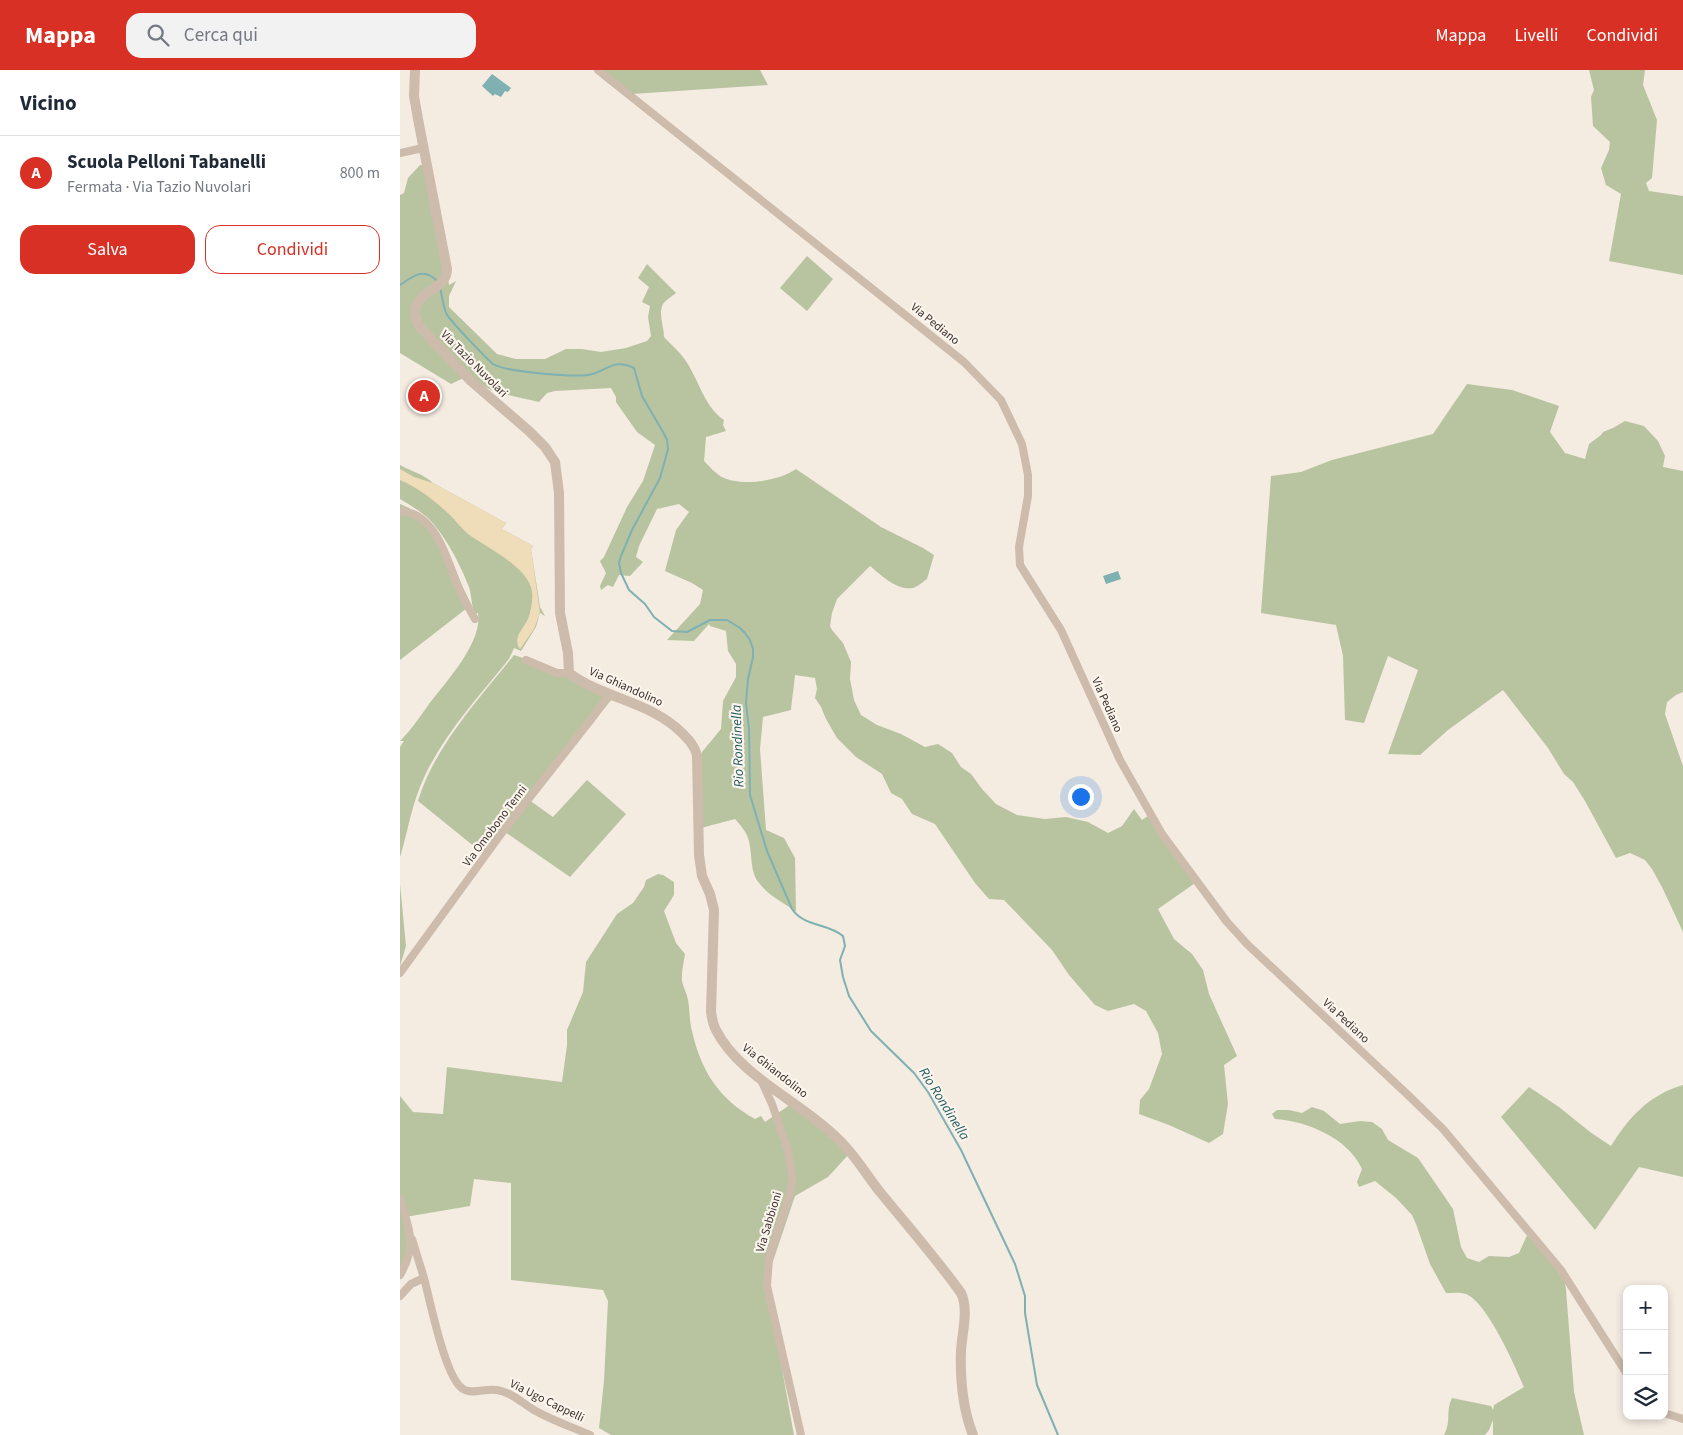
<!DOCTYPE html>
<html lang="it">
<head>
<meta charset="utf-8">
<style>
	:root { --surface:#fff; --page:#f2f2f3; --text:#1f2937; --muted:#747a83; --line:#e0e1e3; --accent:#d93025 }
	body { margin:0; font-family:"Source Sans 3",sans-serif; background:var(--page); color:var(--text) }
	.controls { position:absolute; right:15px; bottom:15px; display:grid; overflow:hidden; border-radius:10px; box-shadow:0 2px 8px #0003 }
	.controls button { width:45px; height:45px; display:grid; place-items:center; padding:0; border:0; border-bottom:1px solid var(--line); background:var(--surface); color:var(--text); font:25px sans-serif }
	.you { position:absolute; left:680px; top:726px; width:18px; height:18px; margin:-12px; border:4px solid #fff; border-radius:50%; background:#1a73e8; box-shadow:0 0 0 8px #1a73e833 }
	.badge { display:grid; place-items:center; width:32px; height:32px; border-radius:50%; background:var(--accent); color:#fff; font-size:16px; font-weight:700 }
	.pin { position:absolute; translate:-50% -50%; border:2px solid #fff; box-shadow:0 1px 5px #0006 }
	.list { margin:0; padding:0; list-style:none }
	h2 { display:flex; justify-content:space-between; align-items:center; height:65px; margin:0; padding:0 20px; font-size:21px }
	h2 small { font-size:16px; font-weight:400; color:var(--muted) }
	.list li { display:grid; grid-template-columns:32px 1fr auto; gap:15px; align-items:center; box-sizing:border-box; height:75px; padding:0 20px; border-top:1px solid var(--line) }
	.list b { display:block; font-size:19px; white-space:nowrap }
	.list p { margin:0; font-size:16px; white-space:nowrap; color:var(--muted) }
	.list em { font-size:16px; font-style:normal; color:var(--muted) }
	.actions { display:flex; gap:10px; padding:15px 20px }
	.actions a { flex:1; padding:11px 0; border:1px solid var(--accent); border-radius:15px; text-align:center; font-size:18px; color:var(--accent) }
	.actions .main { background:var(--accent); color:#fff }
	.icon { flex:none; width:28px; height:28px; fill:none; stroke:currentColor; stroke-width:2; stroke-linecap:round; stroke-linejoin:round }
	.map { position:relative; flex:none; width:1283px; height:1365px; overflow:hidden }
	header { display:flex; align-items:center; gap:30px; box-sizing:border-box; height:70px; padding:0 25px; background:var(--accent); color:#fff }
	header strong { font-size:24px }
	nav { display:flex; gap:28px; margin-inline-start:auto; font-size:18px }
	.search { width:350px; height:45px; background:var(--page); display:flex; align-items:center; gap:12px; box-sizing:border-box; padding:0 18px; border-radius:15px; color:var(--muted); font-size:19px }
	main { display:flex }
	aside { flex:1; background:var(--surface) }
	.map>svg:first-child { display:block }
	.green { fill:#b8c4a0 }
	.sand { fill:#efdcb8 }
	.water { fill:#7fb0b2 }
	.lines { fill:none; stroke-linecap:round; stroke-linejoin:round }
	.stream { stroke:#7fb0b2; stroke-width:2 }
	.minor { stroke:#cdbbac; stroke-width:8 }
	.tertiary { stroke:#cdbbac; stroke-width:10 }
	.labels { text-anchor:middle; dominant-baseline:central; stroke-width:4.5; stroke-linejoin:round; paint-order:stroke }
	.street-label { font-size:12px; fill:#3b302b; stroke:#fbf5ee }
	.water-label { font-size:14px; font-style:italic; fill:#1f5a5e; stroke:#fbf5ee }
</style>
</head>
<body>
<header>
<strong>Mappa</strong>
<div class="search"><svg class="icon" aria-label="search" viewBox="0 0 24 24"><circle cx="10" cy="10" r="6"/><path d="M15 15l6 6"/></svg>Cerca qui</div>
<nav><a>Mappa</a><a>Livelli</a><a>Condividi</a></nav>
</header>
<main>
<aside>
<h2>Vicino<small></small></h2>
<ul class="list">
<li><span class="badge">A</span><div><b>Scuola Pelloni Tabanelli</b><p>Fermata · Via Tazio Nuvolari</p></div><em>800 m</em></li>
</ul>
<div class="actions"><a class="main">Salva</a><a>Condividi</a></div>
</aside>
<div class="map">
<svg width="1283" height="1365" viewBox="0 0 1283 1365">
	<rect width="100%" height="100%" fill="#f4ebe1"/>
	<path class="green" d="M202 0H360L368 15 232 24Z
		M1189 0H1245L1243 15 1257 50 1252 108 1246 113 1249 121 1283 126V205L1209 191 1221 124 1206 115 1201 98 1209 80 1210 72 1193 56 1191 27 1194 20Z
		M20 95 30 96 49 215 56 211 49 226V237L97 284 116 289H145L166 279H182L201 282 226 278 247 271 251 266 248 247 250 236 242 232 249 217 238 208 247 194 276 223C272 226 266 230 263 234 258 244 264 256 264 267 270 274 278 280 283 287 298 306 303 336 324 350L323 355 326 361 306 367 304 391C310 397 316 404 322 407 341 417 379 411 396 399L481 457 523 478 534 485 527 509C523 512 517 517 513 518 497 521 481 505 470 496L437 529 432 543 430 556 432 560 443 573 451 592 450 609 454 630 461 645 477 655 501 664 525 677 538 674 552 683 561 697 571 704 582 719 596 734 617 745 645 749 666 747 688 752 708 763 722 756 734 739 742 750 751 744 798 811 758 839 774 869 792 884 803 900 809 924 837 986 824 995 828 1034 823 1064 809 1073 769 1055 739 1044 740 1030 749 1019 762 984 758 963 746 941 734 934 708 941 695 935 669 905 652 880 604 830 589 829 575 813 535 754 512 744 502 729 491 723 482 704 456 687 437 668 426 649 421 637 415 628 417 619 415 608 395 605C394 617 392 628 391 640L363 647 360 679 366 760 384 768 395 788 396 842C382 831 371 828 359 813 349 801 353 783 348 768 346 761 340 755 335 749L301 758 302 682 321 659 323 631 336 607V594L328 581 326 561 310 556 309 554 294 571 267 570 300 534 303 520 292 513 265 501 276 460 289 442 279 434 257 439 239 476 236 487 243 492 230 506 219 505 213 517 208 515 201 520 200 516 206 503 200 491 204 487 227 437 243 411 255 375 237 362 216 332V327L211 318 155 321 147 323 139 332 103 324 104 320 98 318 95 322 78 313 68 306 51 314 0 283V125L4 123 8 108Z
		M407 186 433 209 407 241 380 218Z
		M1067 314 1112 320 1159 336 1150 362 1165 383 1185 389 1189 374 1201 365 1203 362 1213 358 1225 351 1244 356 1258 371 1265 386 1263 397 1283 401V622L1276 625 1267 632 1265 644 1283 696V862L1262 817 1252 799 1245 790 1230 783 1216 788 1185 731 1173 712 1164 704 1148 678 1103 620 1048 660 1020 685 988 684 1018 600 988 586 964 653 945 650 943 586 936 555 861 543 871 406 901 402 932 390 1033 364Z
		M0 395C11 401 25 405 33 413L106 453 102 459 133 476 131 479 140 537 145 546 140 543 136 557 121 581 114 578 109 589C77 629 39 669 20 717 11 739 7 764 0 787V677L4 671H0C11 660 20 647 29 634 46 612 83 572 78 543L75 544C71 535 72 526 69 517 61 496 45 465 29 449 20 441 10 435 0 429Z
		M0 434 9 438 30 455 45 479 71 535 0 590Z
		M114 585 169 603 212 629 129 730 153 747 187 710 226 744 170 807 105 762 86 786 18 731C34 677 79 629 114 585Z
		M258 804 263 805 274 812V825L264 841 276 873 285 884C284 892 281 903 282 911 283 917 287 923 288 930 290 940 289 950 292 961 301 1001 319 1029 355 1049L361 1046 365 1052 397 1030 450 1083 428 1107 395 1126 372 1194 367 1217 394 1365H211L199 1358 204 1311 208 1231 203 1220 111 1210V1113L74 1109 70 1136 5 1147 12 1168 0 1205V1026L13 1042 43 1044 47 997 162 1012 167 975V960L183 922 186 892 217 844 233 833 244 817 246 810Z
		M0 814 6 876 0 896Z
		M1283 1015V1107L1239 1097 1195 1160 1101 1047 1129 1017 1159 1037 1190 1062 1211 1076C1229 1047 1249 1025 1283 1015Z
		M912 1037 924 1041 940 1054 960 1051 972 1052 982 1059 988 1070 1018 1088 1053 1139 1061 1177 1067 1188 1079 1192 1089 1186 1109 1187 1119 1183 1129 1161 1163 1202 1166 1220 1174 1322 1184 1365H1093V1350L1089 1360 1085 1365H1044C1052 1350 1045 1343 1052 1328L1091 1336 1093 1340 1094 1335 1124 1317C1115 1296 1087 1232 1066 1224 1060 1222 1052 1223 1046 1223L1030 1194 1016 1154 1012 1145 996 1128 975 1111 959 1117 957 1112 962 1099C948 1068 907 1051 875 1049L872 1044 877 1040H889L902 1043Z"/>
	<path class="sand" d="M0 399 14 407 33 413 106 453 102 459 133 476 131 479 140 543 134 559 120 579C112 567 123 560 128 549 131 541 133 531 132 522 129 497 87 478 68 464 62 459 56 451 50 445 35 431 19 418 0 410Z"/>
	<path class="water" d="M92 4 111 18 108 22 105 21 101 27 95 24 93 26 82 16Z
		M718 501 721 509 706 514 703 506Z"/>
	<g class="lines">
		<path class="stream" d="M0 215C13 206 24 197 37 211
			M40 217C42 226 43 235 46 243 49 250 86 288 93 294 106 302 171 307 188 305 206 303 212 287 234 298L242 326 263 362 267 370 268 379 260 408 232 460 221 486 219 493 221 503 229 520 245 534 254 547 272 561 287 562 310 550H327L340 558 345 563 350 570 353 579V587L348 609 346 633 349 659 350 725 367 781 392 839C404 857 428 853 443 866L445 876 440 890 443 907 449 926 471 961 514 1003 528 1022 561 1080 615 1194 625 1226V1243L637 1315 658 1365"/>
		<path class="minor" d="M198 0 564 292 601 330 622 374 628 405V426L619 477 620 495 661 560 720 690 762 764 827 852 847 874 1009 1026 1043 1059 1161 1200 1227 1304
			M0 83 23 78
			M0 442 1 441C35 444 45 484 56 511 61 524 68 537 75 549
			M126 590 157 603H169
			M0 903 101 764 189 652 204 632 208 623
			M361 1010 372 1034 387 1078 393 1110 389 1127 369 1189 367 1216 401 1365
			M0 1128C9 1160 18 1174 0 1205
			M12 1169 24 1208
			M0 1226 11 1214 24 1208C30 1230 45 1308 63 1319 72 1325 86 1318 97 1320 111 1322 122 1333 134 1340 151 1350 172 1357 190 1365
			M1264 1343 1283 1349"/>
		<path class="tertiary" d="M15 0 14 26 18 49 47 199C47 221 13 221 15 244 15 247 18 252 19 256L71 311 129 361 145 377 155 392 159 423 160 543 168 583 169 603C204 629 250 631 282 663 289 670 294 675 297 685L299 785 302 806 310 824 314 840 311 942C312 948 313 955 316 960 340 1008 408 1035 445 1076 458 1090 468 1107 480 1122 507 1155 536 1188 561 1223 569 1239 562 1263 561 1281 560 1310 562 1337 573 1365"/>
	</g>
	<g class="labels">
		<g class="street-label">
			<text transform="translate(535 254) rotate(39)">Via Pediano</text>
			<text transform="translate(74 294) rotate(45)">Via Tazio Nuvolari</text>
			<text transform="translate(226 617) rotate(24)">Via Ghiandolino</text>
			<text transform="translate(707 635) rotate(66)">Via Pediano</text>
			<text transform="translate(95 756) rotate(-53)">Via Omobono Tenni</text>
			<text transform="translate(946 951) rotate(43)">Via Pediano</text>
			<text transform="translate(375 1001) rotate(38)">Via Ghiandolino</text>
			<text transform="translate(369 1152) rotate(-73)">Via Sabbioni</text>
			<text transform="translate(147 1331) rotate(26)">Via Ugo Cappelli</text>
		</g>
		<g class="water-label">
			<text transform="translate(338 676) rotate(-92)">Rio Rondinella</text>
			<text transform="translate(544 1034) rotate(58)">Rio Rondinella</text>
		</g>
	</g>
</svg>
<div class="controls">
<button>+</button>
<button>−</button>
<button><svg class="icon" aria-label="layers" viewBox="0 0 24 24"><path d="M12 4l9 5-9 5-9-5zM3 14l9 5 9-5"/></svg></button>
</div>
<div class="you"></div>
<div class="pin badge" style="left:24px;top:326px">A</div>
</div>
</main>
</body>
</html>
